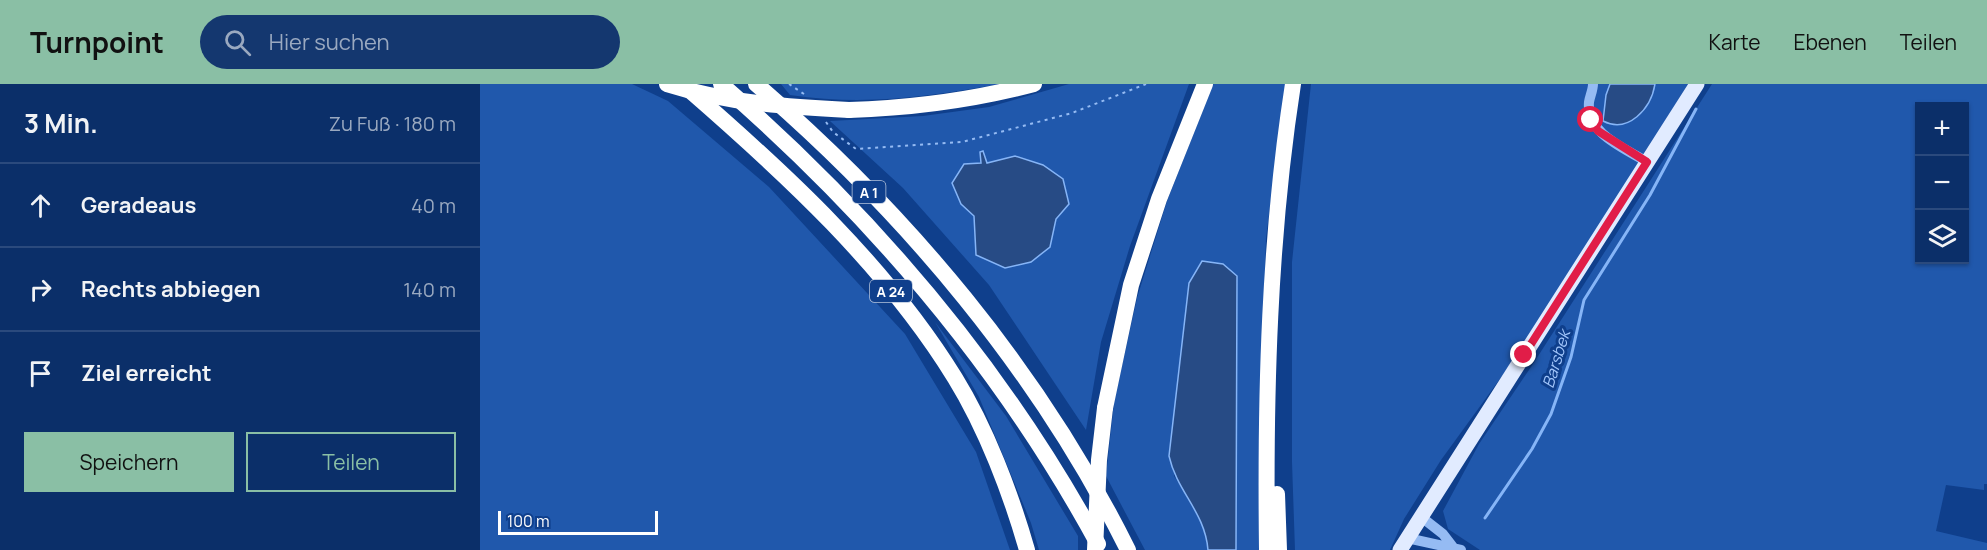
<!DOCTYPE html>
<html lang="de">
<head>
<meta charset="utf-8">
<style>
	:root { --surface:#0b2f69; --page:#14376f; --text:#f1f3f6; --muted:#9aa9c0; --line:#2b4a7d; --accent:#8abfa5 }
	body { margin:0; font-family:Manrope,sans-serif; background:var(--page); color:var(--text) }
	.controls { position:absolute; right:18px; top:18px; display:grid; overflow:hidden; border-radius:0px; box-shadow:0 2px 4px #0004 }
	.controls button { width:54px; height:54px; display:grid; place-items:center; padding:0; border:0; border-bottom:2px solid var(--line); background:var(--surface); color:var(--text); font:30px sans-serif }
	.scale { position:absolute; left:18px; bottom:15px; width:160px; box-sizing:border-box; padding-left:6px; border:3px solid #fff; border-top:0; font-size:16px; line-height:21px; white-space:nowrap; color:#fff; -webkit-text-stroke:4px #0f3f8c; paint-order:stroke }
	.stop { position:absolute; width:18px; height:18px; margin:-14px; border:4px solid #e11d48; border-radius:50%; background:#fff }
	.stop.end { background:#e11d48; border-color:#fff; box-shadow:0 2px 6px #0008 }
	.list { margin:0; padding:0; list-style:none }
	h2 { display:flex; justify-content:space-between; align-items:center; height:78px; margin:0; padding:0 24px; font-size:26px }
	h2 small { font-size:20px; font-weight:400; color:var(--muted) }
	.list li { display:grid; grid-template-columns:39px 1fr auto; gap:18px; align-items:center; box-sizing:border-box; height:84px; padding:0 24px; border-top:2px solid var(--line) }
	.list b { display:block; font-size:22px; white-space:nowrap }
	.list em { font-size:20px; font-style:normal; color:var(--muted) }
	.actions { display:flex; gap:12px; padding:18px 24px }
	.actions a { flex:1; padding:14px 0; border:2px solid var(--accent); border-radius:0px; text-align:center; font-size:21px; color:var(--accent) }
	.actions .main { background:var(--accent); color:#111 }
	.icon { flex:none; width:33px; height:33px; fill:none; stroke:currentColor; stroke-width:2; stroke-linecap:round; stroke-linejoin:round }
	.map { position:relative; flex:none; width:1507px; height:466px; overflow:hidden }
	header { display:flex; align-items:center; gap:36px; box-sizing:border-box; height:84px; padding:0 30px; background:var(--accent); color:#111 }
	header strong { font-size:28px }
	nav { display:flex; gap:33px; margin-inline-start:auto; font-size:21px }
	.search { width:420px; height:54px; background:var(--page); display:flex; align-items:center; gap:15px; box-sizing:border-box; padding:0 21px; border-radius:33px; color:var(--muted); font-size:22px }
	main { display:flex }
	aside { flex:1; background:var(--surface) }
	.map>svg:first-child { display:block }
	.green { fill:#2058ac; fill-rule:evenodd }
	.water { fill:#274b85; stroke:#86b5f7; stroke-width:1.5 }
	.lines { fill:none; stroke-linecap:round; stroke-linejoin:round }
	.stream { stroke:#86b5f7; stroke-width:3 }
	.path { stroke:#95bbf3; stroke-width:2; stroke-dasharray:3 4.5; stroke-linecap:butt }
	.minor { stroke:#95bbf3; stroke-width:10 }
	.major { stroke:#e1ebff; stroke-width:15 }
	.highway { stroke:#fff; stroke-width:16 }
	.highway-bridge { stroke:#fff; stroke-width:16 }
	.route { stroke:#e11d48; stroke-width:8 }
	.labels { text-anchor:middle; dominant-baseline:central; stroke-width:6; stroke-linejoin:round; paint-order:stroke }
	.shield { fill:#0f3f8c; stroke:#b7c5dc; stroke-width:1.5 }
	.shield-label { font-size:14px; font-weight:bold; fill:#fff }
	.water-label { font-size:16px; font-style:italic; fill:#a1c5fa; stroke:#0f3f8c }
</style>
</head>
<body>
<header>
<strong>Turnpoint</strong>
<div class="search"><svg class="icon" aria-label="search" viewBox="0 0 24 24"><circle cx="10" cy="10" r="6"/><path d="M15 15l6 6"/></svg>Hier suchen</div>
<nav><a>Karte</a><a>Ebenen</a><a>Teilen</a></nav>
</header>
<main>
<aside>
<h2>3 Min.<small>Zu Fuß · 180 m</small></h2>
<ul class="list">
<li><svg class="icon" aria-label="ahead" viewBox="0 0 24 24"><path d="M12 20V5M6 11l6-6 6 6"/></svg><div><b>Geradeaus</b></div><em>40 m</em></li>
<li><svg class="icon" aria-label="right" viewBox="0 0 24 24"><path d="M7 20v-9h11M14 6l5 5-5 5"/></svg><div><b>Rechts abbiegen</b></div><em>140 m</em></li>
<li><svg class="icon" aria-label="arrive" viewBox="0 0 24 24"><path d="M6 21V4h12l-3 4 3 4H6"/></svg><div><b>Ziel erreicht</b></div></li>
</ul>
<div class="actions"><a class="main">Speichern</a><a>Teilen</a></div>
</aside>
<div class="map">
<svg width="1507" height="466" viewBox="0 0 1507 466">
	<rect width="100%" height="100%" fill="#0f3f8c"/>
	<path class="green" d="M0 0H152L188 17 289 103 425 250 496 368 530 466H0Z
		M301 0H520C447 13 384 22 310 11Z
		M589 0H709L650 162 621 258 606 346 509 201 423 104 350 37 443 32 509 23ZM502 67 506 79 589 120 576 135 570 163 496 171 494 132Z
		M733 0H806L786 154 781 321 784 466H756L757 193 743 180 694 392 721 434 728 466H665L626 392 634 318 657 214 687 117Z
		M831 0H1130L1124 26 1160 30 1175 0H1208L1059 241 961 376 924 435 910 466H815L812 378V178Z
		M1232 0H1507V400H1504V406L1466 401 1456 447 1507 459V466H1000L968 445 963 427 999 360 1053 280ZM1440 22H1484V176H1440Z
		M455 238 526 332 598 452V466H559L551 439 499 313Z"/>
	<path class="water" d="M1130 0H1175C1171 25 1148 50 1123 37L1126 11Z
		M503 67 507 79 535 72 563 81 583 95 589 120 576 135 570 163 551 178 525 184 496 171 494 132 481 120 472 99 484 80 501 79 500 68Z
		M722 177 743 180 757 192 756 466H728C725 428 697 408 689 372L709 199Z"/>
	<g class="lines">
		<path class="stream" d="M1005 434 1052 365 1071 330 1091 273 1104 216 1170 111 1216 25"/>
		<path class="path" d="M309 0 324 10
			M346 38 353 48 376 65 482 58 592 29 666 0"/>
		<path class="minor" d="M1113 0C1113 6 1110 12 1109 18 1106 50 1145 64 1167 78
			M940 432 963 450 973 463
			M927 454 981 466"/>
		<path class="major" d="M920 466 1217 0"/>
		<path class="highway" d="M241 0C393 132 522 283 618 460
			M276 0C427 130 559 287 648 466
			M207 4C306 90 406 182 475 294 506 344 531 410 547 466
			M369 26C433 24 493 16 554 0
			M625 324 651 201 679 115 725 0
			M797 410 799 466
			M787 466C785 310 789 154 813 0"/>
		<path class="highway-bridge" d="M187 0C247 19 307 23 369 26
			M615 466 619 376 625 324"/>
	</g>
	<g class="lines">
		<path class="route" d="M1044 271 1167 78 1118 47 1111 36"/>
	</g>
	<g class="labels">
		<g class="shield">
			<rect x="372.5" y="97" width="33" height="22" rx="4.5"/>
			<rect x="390" y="196" width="42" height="22" rx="4.5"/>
		</g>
		<g class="shield-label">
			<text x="389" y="108">A 1</text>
			<text x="411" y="207">A 24</text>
		</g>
		<g class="water-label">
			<text transform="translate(1076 275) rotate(-73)">Barsbek</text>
		</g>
	</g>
</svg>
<div class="controls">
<button>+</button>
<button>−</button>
<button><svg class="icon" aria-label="layers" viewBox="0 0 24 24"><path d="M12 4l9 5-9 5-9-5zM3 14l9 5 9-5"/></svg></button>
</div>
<div class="scale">100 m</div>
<div class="stop" style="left:1111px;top:36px"></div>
<div class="stop end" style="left:1044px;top:271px"></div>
</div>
</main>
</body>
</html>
